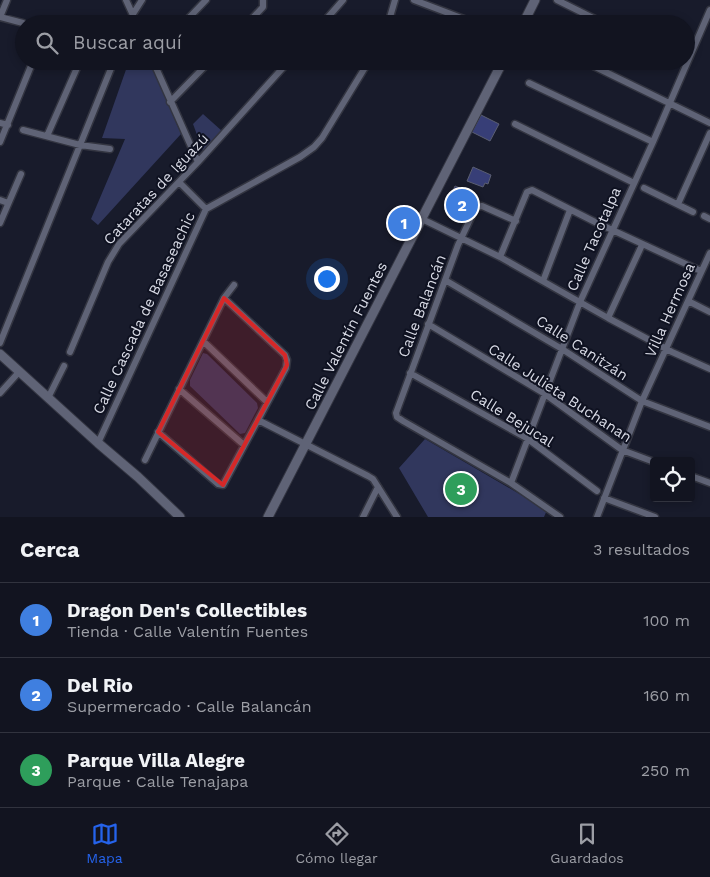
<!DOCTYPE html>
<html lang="es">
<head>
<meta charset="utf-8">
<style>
	:root { --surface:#121420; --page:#1f212d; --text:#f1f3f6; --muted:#9c9ea5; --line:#31333e; --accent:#2563eb }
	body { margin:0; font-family:"Work Sans",sans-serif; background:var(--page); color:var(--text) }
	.controls { position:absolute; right:15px; bottom:15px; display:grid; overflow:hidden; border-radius:5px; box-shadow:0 2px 8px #0003 }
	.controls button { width:45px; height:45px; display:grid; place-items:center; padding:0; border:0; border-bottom:1px solid var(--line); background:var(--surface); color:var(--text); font:25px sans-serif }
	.you { position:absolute; left:326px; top:278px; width:18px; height:18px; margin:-12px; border:4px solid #fff; border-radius:50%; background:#1a73e8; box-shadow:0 0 0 8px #1a73e833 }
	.badge { display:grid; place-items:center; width:32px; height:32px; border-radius:50%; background:var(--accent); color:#fff; font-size:16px; font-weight:700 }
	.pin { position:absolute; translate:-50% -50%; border:2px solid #fff; box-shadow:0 1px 5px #0006 }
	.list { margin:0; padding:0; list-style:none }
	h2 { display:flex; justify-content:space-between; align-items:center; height:65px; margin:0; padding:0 20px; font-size:21px }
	h2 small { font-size:16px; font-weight:400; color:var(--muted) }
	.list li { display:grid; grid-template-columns:32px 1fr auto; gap:15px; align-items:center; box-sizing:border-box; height:75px; padding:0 20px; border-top:1px solid var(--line) }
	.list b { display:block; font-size:19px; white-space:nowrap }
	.list p { margin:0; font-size:16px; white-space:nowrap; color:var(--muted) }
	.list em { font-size:16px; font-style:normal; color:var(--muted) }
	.icon { flex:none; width:28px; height:28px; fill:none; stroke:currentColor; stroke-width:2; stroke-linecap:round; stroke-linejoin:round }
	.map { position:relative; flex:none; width:710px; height:517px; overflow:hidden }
	.search { position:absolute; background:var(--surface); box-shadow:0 2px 8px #0003; left:15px; right:15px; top:15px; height:55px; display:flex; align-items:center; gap:12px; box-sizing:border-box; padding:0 18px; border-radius:28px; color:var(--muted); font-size:19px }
	.sheet { height:290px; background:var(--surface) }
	nav { display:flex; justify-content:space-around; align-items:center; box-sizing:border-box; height:70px; border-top:1px solid var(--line); background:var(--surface); font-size:14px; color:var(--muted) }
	nav a { display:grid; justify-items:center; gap:2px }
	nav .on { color:var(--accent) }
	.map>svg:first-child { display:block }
	.green { fill:#31375d }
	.building { fill:#373e77; stroke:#5a5e71 }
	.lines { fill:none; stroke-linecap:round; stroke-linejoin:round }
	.street-casing { stroke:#333541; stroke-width:9 }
	.secondary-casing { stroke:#333541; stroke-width:11 }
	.street { stroke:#5f6376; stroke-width:6 }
	.secondary { stroke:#5f6376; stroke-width:9 }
	.marked { fill:#d62828; fill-opacity:0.2; stroke:#d62828; stroke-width:4; stroke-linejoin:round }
	.labels { text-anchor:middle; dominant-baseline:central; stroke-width:4; stroke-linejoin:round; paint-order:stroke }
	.street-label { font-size:15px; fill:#d8dae5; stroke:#0f1221 }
</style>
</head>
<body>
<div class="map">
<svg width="710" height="517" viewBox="0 0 710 517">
	<rect width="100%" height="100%" fill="#181b2b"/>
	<path class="green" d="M129 61H150L181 134 98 225 91 219 125 139 102 138Z
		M203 114 222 131 203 151 193 124Z
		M203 353 207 354 257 403 258 408 245 433 240 434 190 386V380Z
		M425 439 547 510 544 517H428L399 468Z"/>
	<path class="building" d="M481 115 499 124 490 141 472 132Z
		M473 167 491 175 488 184 485 183 483 187 467 181Z
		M455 186 467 191 464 197 467 198 459 216 445 210 448 196 450 197Z"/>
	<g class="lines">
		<g class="street-casing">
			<path id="street" d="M7 0 0 17 23 23
				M126 0 137 24
				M414 0 477 24
				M557 0 605 24
				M129 24 133 14 142 0
				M183 24 206 0
				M247 24 263 7V0
				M322 24 343 0
				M388 24 395 0
				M153 61 198 162
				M583 61 710 123
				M529 83 653 142
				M170 102 210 61
				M0 123 8 125
				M515 124 634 183
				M23 130 80 145 110 149
				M47 136 80 61
				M0 142 33 61
				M179 182 206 209
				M644 188 693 212
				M0 200 8 203
				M678 204 710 133
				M704 216 710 219
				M422 219 500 257 608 318 672 352 710 369
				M516 221 482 206 476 207 458 245 396 413 397 417 403 421 511 483 560 517
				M0 223 21 174
				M500 257 527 192 532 190 595 222 701 271
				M445 280 562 349 642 401 710 427
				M543 281 570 210
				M688 301 710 312
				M608 318 642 245
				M428 324 545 394 622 450 654 462
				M203 341 267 402
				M0 343 114 61
				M70 352 108 262 119 244 198 162 289 61
				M410 373 528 439 597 491
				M179 389 244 445
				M0 393 19 372
				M48 398 64 366
				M258 420 368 476 373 479 397 517
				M158 432 218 484 223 485 286 368 287 360 285 355 224 298
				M98 443 206 209 300 157 314 147 322 138 369 61
				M145 460 224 298 234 285
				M691 476 710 483
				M511 483 580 302 653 142 710 10
				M604 498 655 517
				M363 517 378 487
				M597 517 642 401 710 253"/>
		</g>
		<g class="secondary-casing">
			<path id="secondary" d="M523 24 535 0
				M0 354 98 443 138 477 180 517
				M268 517 503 61"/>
		</g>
		<use href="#street" class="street"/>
		<use href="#secondary" class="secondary"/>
	</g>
	<path class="marked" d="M224 298 285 355 287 365 223 485 158 432Z"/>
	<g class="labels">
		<g class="street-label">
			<text transform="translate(156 189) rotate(-47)">Cataratas de Iguazú</text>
			<text transform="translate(594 239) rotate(-66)">Calle Tacotalpa</text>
			<text transform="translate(422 306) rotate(-69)">Calle Balancán</text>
			<text transform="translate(670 310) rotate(-66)">Villa Hermosa</text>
			<text transform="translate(144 313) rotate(-65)">Calle Cascada de Basaseachic</text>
			<text transform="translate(346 336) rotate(-63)">Calle Valentín Fuentes</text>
			<text transform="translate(582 348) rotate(33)">Calle Canitzán</text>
			<text transform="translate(560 393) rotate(33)">Calle Julieta Buchanan</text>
			<text transform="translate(512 418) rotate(32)">Calle Bejucal</text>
		</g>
	</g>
</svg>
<div class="controls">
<button><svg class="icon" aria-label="locate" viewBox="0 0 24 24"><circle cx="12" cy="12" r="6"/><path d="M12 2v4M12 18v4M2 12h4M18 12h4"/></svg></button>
</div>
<div class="you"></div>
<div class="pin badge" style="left:404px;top:223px;background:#3f7fe0">1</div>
<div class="pin badge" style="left:462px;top:205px;background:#3f7fe0">2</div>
<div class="pin badge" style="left:461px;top:489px;background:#2e9e5b">3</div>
<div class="search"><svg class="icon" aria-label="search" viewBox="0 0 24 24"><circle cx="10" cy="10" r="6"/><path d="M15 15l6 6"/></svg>Buscar aquí</div>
</div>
<section class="sheet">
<h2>Cerca<small>3 resultados</small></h2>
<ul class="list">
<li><span class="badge" style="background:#3f7fe0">1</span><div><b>Dragon Den's Collectibles</b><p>Tienda · Calle Valentín Fuentes</p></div><em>100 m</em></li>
<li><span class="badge" style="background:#3f7fe0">2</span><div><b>Del Rio</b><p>Supermercado · Calle Balancán</p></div><em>160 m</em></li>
<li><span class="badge" style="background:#2e9e5b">3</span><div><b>Parque Villa Alegre</b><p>Parque · Calle Tenajapa</p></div><em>250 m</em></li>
</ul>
</section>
<nav>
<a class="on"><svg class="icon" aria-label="map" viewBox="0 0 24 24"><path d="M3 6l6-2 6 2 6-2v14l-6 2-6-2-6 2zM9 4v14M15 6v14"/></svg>Mapa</a>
<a><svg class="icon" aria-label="directions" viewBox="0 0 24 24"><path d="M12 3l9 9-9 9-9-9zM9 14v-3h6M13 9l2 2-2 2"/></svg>Cómo llegar</a>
<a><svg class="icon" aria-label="saved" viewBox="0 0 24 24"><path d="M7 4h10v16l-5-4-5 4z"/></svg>Guardados</a>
</nav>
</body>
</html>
